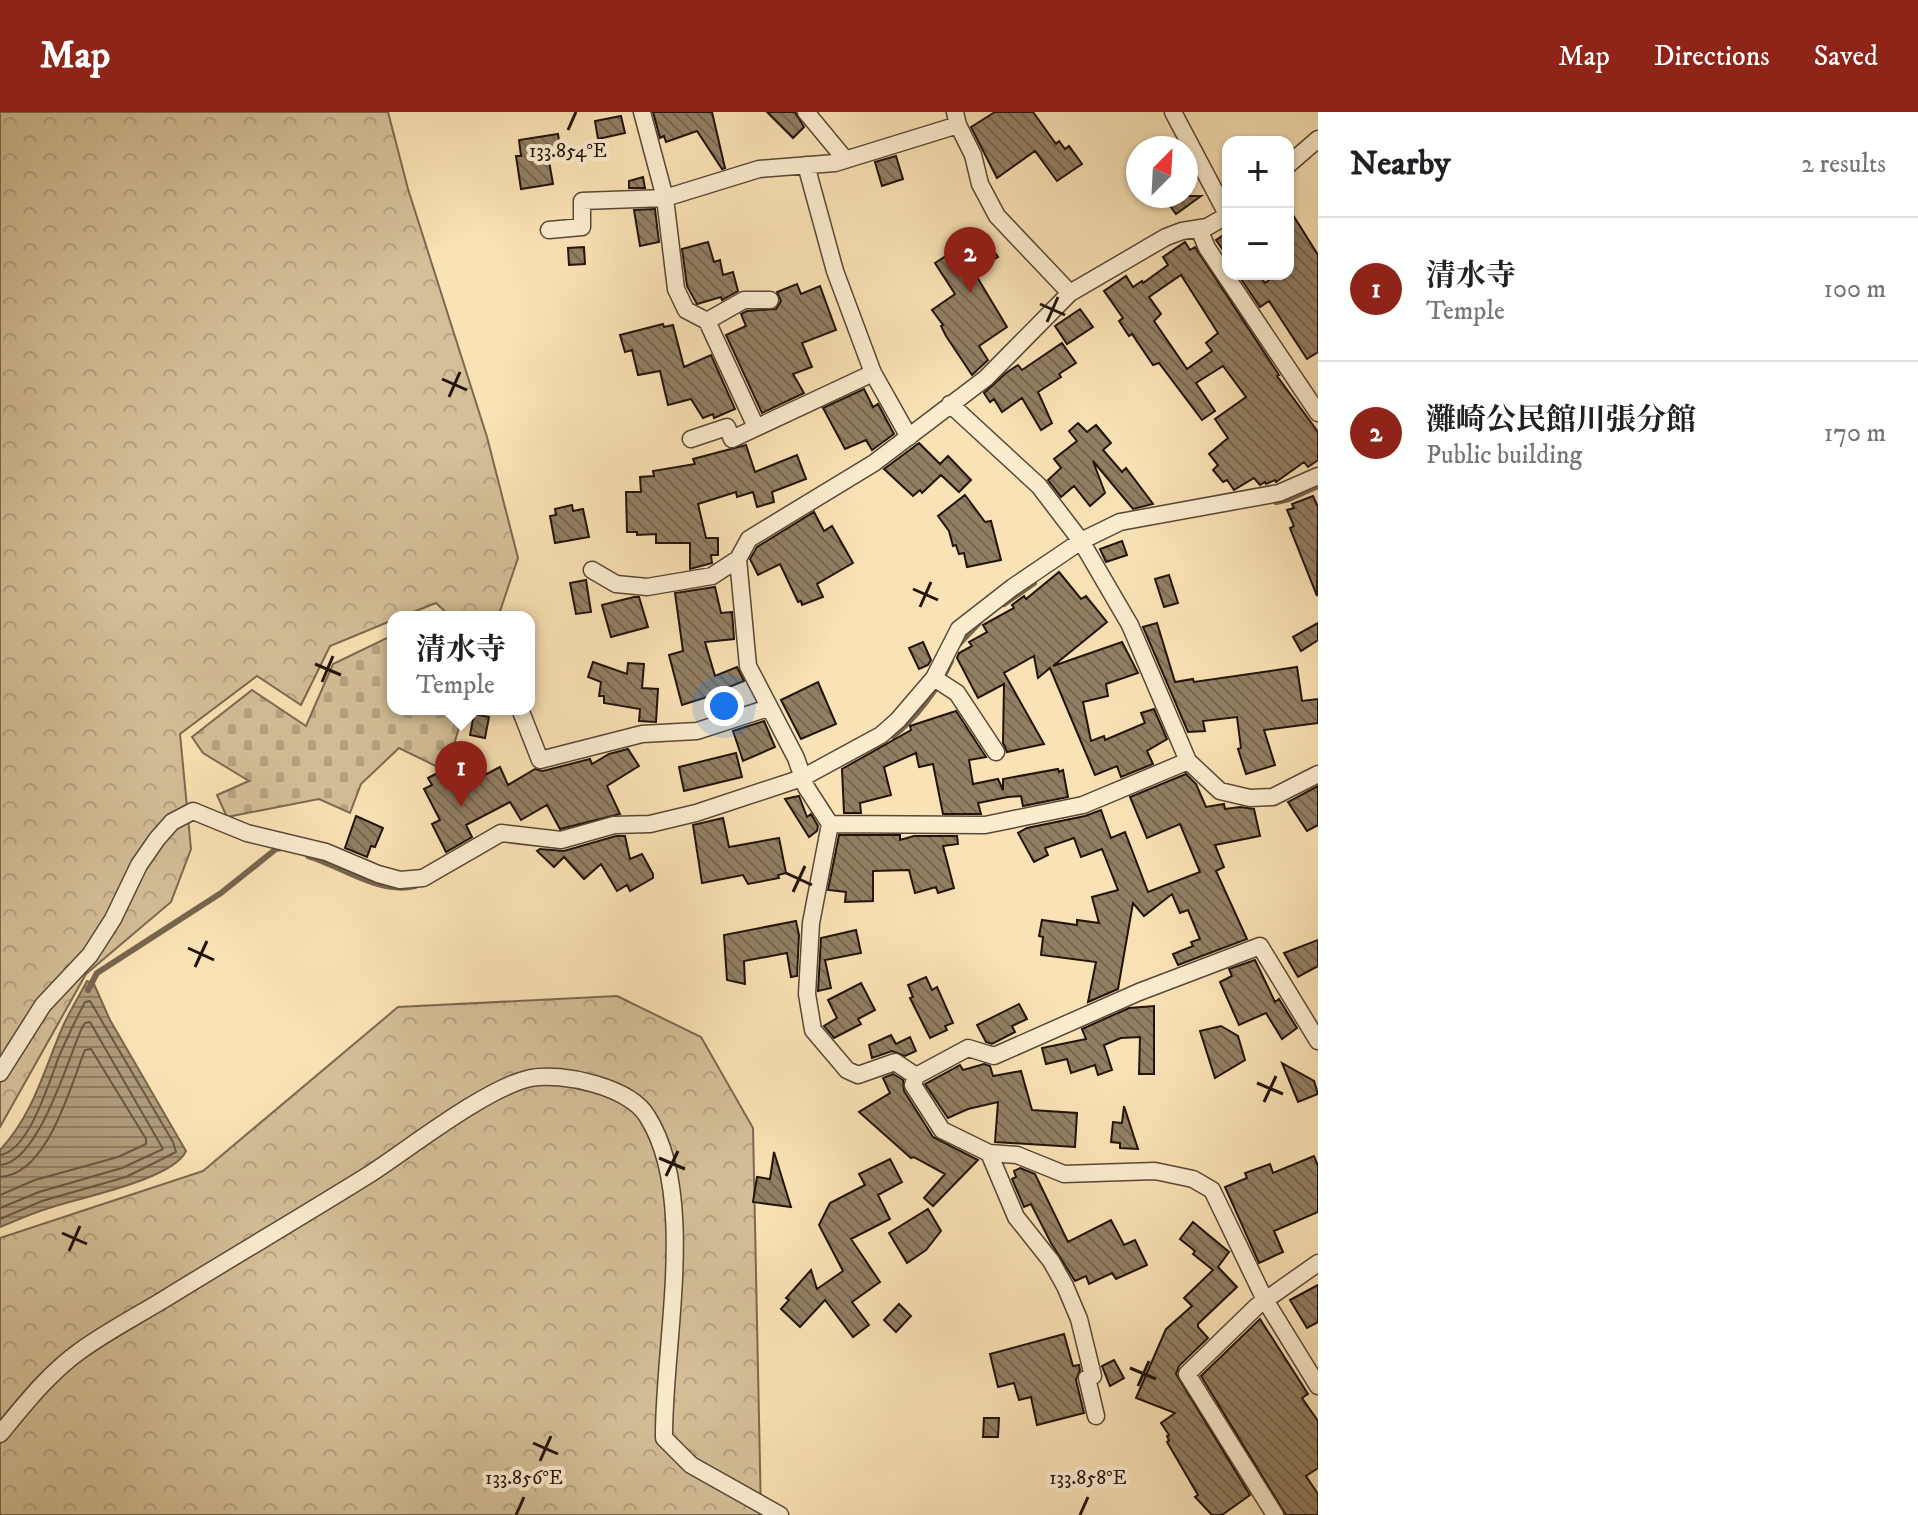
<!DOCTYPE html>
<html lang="en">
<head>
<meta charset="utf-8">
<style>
	:root { --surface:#fff; --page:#f6f6f6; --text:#202124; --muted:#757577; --line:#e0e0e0; --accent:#8f2418 }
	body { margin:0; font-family:"IM FELL DW Pica","Noto Serif JP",serif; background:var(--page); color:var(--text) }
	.controls { position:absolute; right:24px; top:24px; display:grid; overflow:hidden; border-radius:16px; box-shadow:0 2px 6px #0004 }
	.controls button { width:72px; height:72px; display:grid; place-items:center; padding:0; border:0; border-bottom:2px solid var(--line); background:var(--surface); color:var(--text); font:40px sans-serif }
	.compass { position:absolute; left:1126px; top:24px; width:72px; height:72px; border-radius:50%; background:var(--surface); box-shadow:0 2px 6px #0004; rotate:24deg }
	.you { position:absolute; left:724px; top:594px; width:28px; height:28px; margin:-20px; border:6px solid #fff; border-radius:50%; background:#1a73e8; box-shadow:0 0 0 12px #1a73e833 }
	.badge { display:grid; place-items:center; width:52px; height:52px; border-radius:50%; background:var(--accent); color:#fff; font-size:26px; font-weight:700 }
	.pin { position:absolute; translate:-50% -66px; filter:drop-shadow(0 2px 4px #0008) }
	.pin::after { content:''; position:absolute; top:42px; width:28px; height:24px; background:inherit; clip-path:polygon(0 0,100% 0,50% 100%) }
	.popup { position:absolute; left:387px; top:499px; width:148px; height:104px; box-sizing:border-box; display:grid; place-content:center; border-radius:16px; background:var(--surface); filter:drop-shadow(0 2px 6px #0005); font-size:26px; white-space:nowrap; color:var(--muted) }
	.popup b { font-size:30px; color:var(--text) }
	.popup::after { content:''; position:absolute; left:50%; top:100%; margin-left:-16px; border:16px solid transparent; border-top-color:var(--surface) }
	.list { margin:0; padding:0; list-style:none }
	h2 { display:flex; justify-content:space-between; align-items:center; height:104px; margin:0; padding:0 32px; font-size:34px }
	h2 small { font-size:26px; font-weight:400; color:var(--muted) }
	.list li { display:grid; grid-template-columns:52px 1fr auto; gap:24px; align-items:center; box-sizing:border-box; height:144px; padding:0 32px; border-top:2px solid var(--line) }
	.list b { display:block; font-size:30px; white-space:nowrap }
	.list p { margin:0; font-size:26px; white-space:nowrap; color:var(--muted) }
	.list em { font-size:26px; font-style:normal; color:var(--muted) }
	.map { position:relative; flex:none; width:1318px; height:1403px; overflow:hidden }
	header { display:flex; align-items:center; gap:48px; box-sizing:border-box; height:112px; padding:0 40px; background:var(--accent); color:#fff }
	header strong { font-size:38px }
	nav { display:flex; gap:44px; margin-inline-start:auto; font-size:28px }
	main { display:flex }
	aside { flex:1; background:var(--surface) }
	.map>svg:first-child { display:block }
	.forest { fill:url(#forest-crowns); stroke:#7b6951; stroke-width:2 }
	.cemetery { fill:url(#cemetery-stones); stroke:#7b6951; stroke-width:2 }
	.water { fill:url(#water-rules); stroke:#77654e; stroke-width:2 }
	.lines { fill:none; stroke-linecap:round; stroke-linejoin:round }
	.shore { stroke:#695842; stroke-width:2 }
	.stream { stroke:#77654e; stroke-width:6 }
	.building { fill:url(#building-back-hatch); stroke:#22130a; stroke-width:2; fill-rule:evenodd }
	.minor-casing { stroke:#584735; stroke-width:19 }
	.minor { stroke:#fbeccf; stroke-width:16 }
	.ticks { fill:none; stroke:#22130a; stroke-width:3 }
	.ticks-label { font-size:20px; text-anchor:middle; fill:#22130a; stroke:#fbeccf; stroke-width:8; stroke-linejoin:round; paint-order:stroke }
</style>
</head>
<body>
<header>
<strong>Map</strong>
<nav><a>Map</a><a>Directions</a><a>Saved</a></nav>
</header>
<main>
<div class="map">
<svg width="1318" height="1403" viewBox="0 0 1318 1403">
	<defs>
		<pattern id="forest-crowns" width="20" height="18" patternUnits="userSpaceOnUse" patternTransform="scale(2)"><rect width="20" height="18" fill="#d4bf98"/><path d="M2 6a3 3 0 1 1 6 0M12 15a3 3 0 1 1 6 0" fill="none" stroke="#b6a382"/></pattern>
		<pattern id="cemetery-stones" width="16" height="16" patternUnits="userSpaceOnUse" patternTransform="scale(2)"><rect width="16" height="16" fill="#d4bf98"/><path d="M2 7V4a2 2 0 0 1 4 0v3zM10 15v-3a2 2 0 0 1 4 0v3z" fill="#b6a382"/></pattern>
		<pattern id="water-rules" width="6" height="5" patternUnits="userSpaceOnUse" patternTransform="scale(2)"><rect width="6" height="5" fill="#b09c7b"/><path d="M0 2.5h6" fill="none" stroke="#8f7e63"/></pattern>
		<pattern id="building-back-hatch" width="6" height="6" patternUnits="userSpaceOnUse" patternTransform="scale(2)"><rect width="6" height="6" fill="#927f63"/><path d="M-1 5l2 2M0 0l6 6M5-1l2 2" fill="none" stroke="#776750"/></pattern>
	</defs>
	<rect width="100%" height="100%" fill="#f9e2b5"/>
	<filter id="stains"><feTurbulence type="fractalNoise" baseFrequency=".0025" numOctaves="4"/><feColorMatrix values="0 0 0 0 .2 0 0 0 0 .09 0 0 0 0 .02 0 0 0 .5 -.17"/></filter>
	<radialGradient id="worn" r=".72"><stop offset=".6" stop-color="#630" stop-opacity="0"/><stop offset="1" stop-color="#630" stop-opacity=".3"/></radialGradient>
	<path class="forest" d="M0 0H388L408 77 487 325 518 446 498 505H451L436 491 401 505H393V508L330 534 301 593 257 564 180 622 191 737 171 790 86 862 0 1015Z
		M617 884 701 925 753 1016 761 1403H0V1126L203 1059 398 895Z"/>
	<path class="cemetery" d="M393 523V597H488V600L464 599 446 659 399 636 361 672 350 701 319 687 227 705 217 683 249 669 203 641 192 625 252 578 306 614 333 552Z"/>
	<path class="water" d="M87 869 94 872 110 908 186 1039C173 1068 77 1086 46 1097 30 1102 15 1109 0 1115V1038C33 1003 44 958 63 914 70 899 79 884 87 869Z"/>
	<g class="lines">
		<path class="shore" d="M0 1043C30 1039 50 966 60 942 68 924 76 907 85 890L90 889 173 1030 176 1040 126 1065 42 1089 0 1107
			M0 1053C38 1051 67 950 81 918L85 911 90 910 163 1037 122 1056 39 1080 0 1096
			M0 1065C48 1063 70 974 85 938L91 937 146 1027V1032L118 1045 35 1068 0 1083"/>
		<path class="stream" d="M1276 390 1289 387 1318 374
			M1004 492 1034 471
			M959 532 979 511
			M893 624C914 609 940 574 951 549
			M308 744C342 754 379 783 415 774
			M88 878 97 861 221 781 276 737 282 736"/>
	</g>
	<path class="building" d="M653 0H712L725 56 722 57 697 19 666 30 664 24 660 26Z
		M767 0H795L804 15 793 26Z
		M995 0H1033L1056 32 1059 29 1065 37 1069 34 1082 52 1057 69 1035 39 997 66 971 15Z
		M621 4 625 21 598 27 595 9Z
		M558 22 560 35 547 38 553 72 521 77 516 44H521L519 28Z
		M896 44 903 67 882 74 875 50Z
		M643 65 645 76H629V69Z
		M1163 84H1201L1176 102Z
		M1288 95 1318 143V240L1307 247 1269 189 1260 195 1241 167 1247 162H1258L1265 171 1278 162H1288Z
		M655 97 659 130 640 134 634 98Z
		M1228 120V145L1216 128Z
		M982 121 998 145 974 160 1007 215 979 234 988 248 972 263 946 224 941 214 943 213 932 198 955 182 935 151Z
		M708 130 714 150 720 148 723 163 733 160 738 179 722 188 721 185 697 192 687 174 682 137Z
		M1185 130 1190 138 1195 135 1279 263 1277 264 1318 320V348L1308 355 1304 350 1276 370 1275 368 1266 372 1265 370 1260 373 1254 366 1234 378 1227 368 1223 370 1213 358 1218 353 1209 342 1228 326 1215 307 1246 285 1223 254 1196 271 1215 299 1202 308 1159 251 1153 253 1132 222 1129 224 1119 209 1123 206 1104 179 1126 164 1133 175 1142 169 1143 171 1168 153 1163 145ZM1181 163 1218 221 1206 231 1212 239 1187 257 1154 209 1161 202 1149 185Z
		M584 135 585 152 569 153 568 136Z
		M797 172 801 182 820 174 836 218 802 231 812 255 793 262 804 281 762 301 726 223 746 214 741 202 747 199 776 197 781 189 777 180Z
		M1080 197 1093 215 1067 232 1055 214Z
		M663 212 664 215 673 213 684 255 711 243 735 297 714 306 713 302 703 306 691 287 668 293 660 259 638 263 632 238 625 240 620 223Z
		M1062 231 1076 251 1059 262 1061 265 1038 280 1052 311 1041 318 1022 286 1002 300 994 287 990 290 984 281 1006 261 1018 253 1022 258Z
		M864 277 873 295 878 292 894 322 872 338 866 328 845 337 823 296Z
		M1078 311 1087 320 1096 313 1111 331 1103 338 1122 360 1126 356 1153 392 1133 397 1093 349 1105 381 1090 394 1074 374 1061 385 1048 368 1061 356 1054 347 1077 329 1069 319Z
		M919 331 940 352 948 344 971 368 959 380 941 363 922 381 920 378 913 384 884 357Z
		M746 333 755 360 797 343 806 367 772 380 774 390 757 395 753 380 737 385 736 380 698 392 706 426H718V443H711L712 451 690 457V431H656V422L637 423V420H627L626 380H641L640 365 654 364 653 359 695 352 693 347Z
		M965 383 985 410 991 409 1001 448 967 455 964 441 959 442 956 433 953 434 949 419 938 404Z
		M1313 384 1318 395 1317 484 1290 416 1294 414 1287 398 1294 396 1292 392Z
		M572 393 573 399 583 397 589 425 555 431 550 404 556 403 555 397Z
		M814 400 824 419 832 414 853 451 817 472 823 485 802 493 801 489 798 490 780 452 758 463 750 447 757 435Z
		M1122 429 1127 443 1106 450 1100 437Z
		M1059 460 1081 487 1086 484 1107 510 1053 554 1122 530 1138 561 1106 572 1108 584 1083 590 1091 629 1104 624 1105 628 1145 611 1141 601 1154 597 1167 627 1147 639 1153 652 1121 665 1117 654 1095 663 1050 556 1038 566 1034 544 1004 561 1044 632 1007 640 1003 631 1004 572 978 586 957 546 959 541 972 534 969 530 987 520 983 513 1014 496 1012 493 1024 484 1026 487Z
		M1169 463 1178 491 1164 495 1155 467Z
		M586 468 591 500 576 502 570 471Z
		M715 475 721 501 732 500 734 527 705 530 715 564 737 555 744 569 719 579 720 581 682 593 669 543 683 539 675 481Z
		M634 485H639L648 515 611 525 602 493Z
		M1157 511 1175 570 1193 567 1194 570 1297 555 1302 589 1318 587V611L1264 618 1275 653 1246 662 1238 637 1241 636 1237 605 1203 609 1205 619 1188 620 1143 515Z
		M1318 511V528L1301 539 1293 525Z
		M923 530 931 548 928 553 919 557 909 536Z
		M593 550 627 562 628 551 644 552 642 576 658 577 656 610 639 609 640 597 604 591V584H599L601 570 588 565Z
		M818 570 836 612 801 627 781 588Z
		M956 599 986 645 969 648 973 672 998 667 1003 678V667L1058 657 1059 660 1063 658 1068 685 1023 694 1021 684 1008 685 978 691 981 702H943L933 652 919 655 916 641 884 655 891 683 860 691 861 701H844L842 657 911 618 910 614Z
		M474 602 489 605 485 626 470 623Z
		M764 609 775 635 743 649 733 619Z
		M628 637 639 654 607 674 620 702 560 717 547 693 521 708 510 690 466 713 472 725 446 740 432 712 440 708 424 677 432 673 428 666 472 643 480 654 477 667 500 655 508 673 535 657 543 659 590 647 592 652 609 642Z
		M736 641 742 665 684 679 679 655Z
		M1186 662 1196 672 1206 695 1224 692 1225 697 1240 695 1254 697 1260 724 1215 733 1224 755 1216 759 1247 827 1178 853 1173 842 1193 834 1191 830 1200 827 1188 798 1180 801 1172 782 1144 804 1133 791 1118 877 1088 890 1096 850 1041 843 1043 825 1039 824 1042 808 1077 813V808L1099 811 1092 785 1118 778 1102 737 1081 745 1074 726 1045 736 1048 743 1034 750 1018 721 1027 716 1085 704 1101 698 1111 726 1125 720 1148 780 1200 760 1180 712 1147 726 1130 685Z
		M1318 674V713L1307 719 1288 690Z
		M799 684 807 705 811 702 818 714 817 719 809 725 785 687Z
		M356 704 383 716 375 735 371 734 367 745 345 736Z
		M723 706 729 735 779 726 786 761 778 763 779 766 748 772 743 763 702 771 693 713Z
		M839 723H900V728L914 724H957L958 732 943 734 954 776 938 781 936 775 915 781 909 758 873 759V789L845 790 846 780 828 778Z
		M616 724H625L630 747 642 742 653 762V766L630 779 627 773 617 779 601 752 584 767 564 745 554 755 537 739 540 737 564 739Z
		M796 809 799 823 797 864 791 865 787 841 744 849 745 872 727 868 724 823Z
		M856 818 861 841 825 848 831 876 818 879 821 826Z
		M1318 828V854L1298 865 1284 841Z
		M1255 848 1275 890 1279 887 1297 916 1282 927 1266 901 1239 913 1220 870 1232 864 1229 857Z
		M926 865 932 878 937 875 953 911 945 914 947 918 930 926 910 886 913 885 908 873Z
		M861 871 875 898 858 907 861 912 834 926 824 914 837 906 828 888Z
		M1019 892 1027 907 1012 914 1015 920 992 932 986 930 977 913Z
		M1154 894V962H1139L1140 925 1121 926 1104 933 1112 958 1098 963 1095 953 1071 961 1067 947 1046 952 1042 936 1086 927 1082 917 1129 896Z
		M1221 914 1238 924 1245 948 1215 966 1200 919Z
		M891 923 896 932 910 925 916 939 905 944 892 939 872 946 869 933Z
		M1282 951 1314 969 1318 982 1298 990Z
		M984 952 990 954 993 964 1021 959 1032 998 1077 1001 1075 1035 995 1030 998 990 968 997 948 1006 925 972 960 953 963 958Z
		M893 962 903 968 904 979 933 1025 978 1048 933 1094 924 1086 945 1062 914 1045 911 1046 859 1000 890 981 883 966Z
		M1124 994 1134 1025 1138 1037 1120 1036V1031L1111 1030 1113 1010 1122 1011Z
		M774 1040 791 1095 753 1090 757 1065 770 1067Z
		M1314 1044 1318 1054V1100L1274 1119 1283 1140 1259 1151 1225 1075 1247 1066 1245 1061 1270 1052 1273 1061Z
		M890 1047 902 1070 878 1083 890 1107 851 1127 880 1170 852 1190 869 1213 853 1225 825 1188 800 1215 781 1197 789 1188 786 1186 811 1158 817 1177 843 1159 819 1113 830 1091 865 1073 859 1062Z
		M1020 1056 1035 1062 1068 1130 1111 1108 1124 1133 1135 1128 1147 1153 1116 1167 1112 1161 1089 1172 1086 1164 1075 1169 1051 1131 1031 1092 1024 1095 1012 1067 1016 1065 1014 1059Z
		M928 1097 941 1119 926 1138 907 1151 889 1121Z
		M1193 1110 1229 1140 1218 1155 1237 1175 1198 1212V1215L1208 1226 1179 1254 1176 1262 1250 1383 1222 1403H1212L1195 1385 1198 1383 1167 1330 1169 1329 1167 1324 1169 1323 1161 1311 1175 1301 1136 1286 1166 1217 1192 1194 1184 1186 1213 1158 1193 1142 1195 1139 1180 1127Z
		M1318 1173V1210L1307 1216 1290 1188Z
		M899 1192 911 1204 896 1220 884 1208Z
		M1260 1207 1308 1282 1302 1286 1318 1309V1356L1306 1364 1318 1382V1403H1286L1201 1264Z
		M1064 1222 1073 1254 1079 1253 1080 1258 1076 1268 1084 1301 1037 1313 1031 1285 1019 1288 1014 1271 998 1275 990 1242Z
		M1114 1248 1124 1266 1110 1274 1102 1254Z
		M984 1306H999L998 1325H983Z"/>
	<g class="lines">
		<g class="minor-casing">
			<path id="minor" d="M642 0 665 86 676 177 686 198 707 209 744 188H770
				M806 0 845 47
				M955 0 958 13 973 43 980 72 997 104 1070 181
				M1173 0 1228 104
				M806 53 835 159 873 261 909 325
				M1288 53 1318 27
				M1228 103 1207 115 1182 119 1166 125 1070 181 986 266 874 351 749 427 738 447 748 554 796 646 806 675 830 712 811 811 807 882 813 918 847 958 858 963 895 950 916 964 968 936 994 944 1139 880 1260 834 1318 929
				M1199 117 1207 136 1318 301
				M549 118 582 115V89L665 86 759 57 835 51 958 13
				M707 209 756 315
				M950 292 1039 374 1081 429 1130 513 1188 649 1220 679 1250 686 1273 685 1318 662
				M691 327 727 315 732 327 873 261
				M592 458 616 472 647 475 712 464 738 447
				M934 566 957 581 996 640
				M520 597 540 648 642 622 697 619 768 596
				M830 712 985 713 1083 693 1188 649
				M0 961 43 893 90 843 113 807 139 753 157 727 172 710 193 699 247 721 326 740 378 762 400 768 423 766 501 721 561 728 614 713 650 712 696 701 802 666 881 623 898 608 934 566 959 517 1013 475 1081 429 1120 410 1279 381 1318 364
				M916 964 913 973 942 1018 989 1041 1016 1105 1051 1149 1065 1174 1079 1207 1093 1264 1087 1266 1096 1304
				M989 1041 1017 1043 1064 1062 1155 1059 1193 1067 1212 1078 1265 1188 1318 1274
				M0 1322C24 1293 49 1261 80 1239 106 1220 135 1205 163 1188 231 1146 301 1105 370 1062 410 1036 487 975 531 966 562 960 630 975 647 1004 698 1083 663 1233 664 1326L691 1353 780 1403
				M1275 1403 1187 1262 1257 1194 1318 1151"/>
		</g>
		<use href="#minor" class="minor"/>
	</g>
	<path class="ticks" d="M568 18 576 0M1040 192 1065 203M1047 210 1058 185M442 267 467 278M449 285 460 260M913 477 938 488M920 495 931 470M315 552 341 563M322 570 333 544M786 761 812 773M793 780 805 754M188 836 214 848M195 855 207 829M1257 971 1283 982M1264 990 1276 964M659 1046 685 1057M666 1064 678 1039M62 1121 87 1132M69 1139 80 1114M1130 1256 1156 1267M1138 1274 1149 1249M533 1331 558 1342M540 1349 551 1324M516 1403 524 1385M1080 1403 1088 1385"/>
	<g class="ticks-label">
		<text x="568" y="45">133.854°E</text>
		<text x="524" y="1372">133.856°E</text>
		<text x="1088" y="1372">133.858°E</text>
	</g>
	<rect width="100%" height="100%" filter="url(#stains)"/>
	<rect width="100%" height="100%" fill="url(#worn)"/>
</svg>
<div class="controls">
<button>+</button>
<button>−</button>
</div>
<svg class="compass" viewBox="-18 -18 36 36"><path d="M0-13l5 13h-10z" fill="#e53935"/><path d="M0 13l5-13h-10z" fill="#757577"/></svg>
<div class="you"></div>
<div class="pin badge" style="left:461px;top:695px">1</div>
<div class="popup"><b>清水寺</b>Temple</div>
<div class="pin badge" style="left:970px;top:181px">2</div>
</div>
<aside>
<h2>Nearby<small>2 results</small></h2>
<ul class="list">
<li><span class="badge">1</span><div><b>清水寺</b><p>Temple</p></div><em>100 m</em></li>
<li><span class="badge">2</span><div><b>灘崎公民館川張分館</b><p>Public building</p></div><em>170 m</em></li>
</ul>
</aside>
</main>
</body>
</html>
